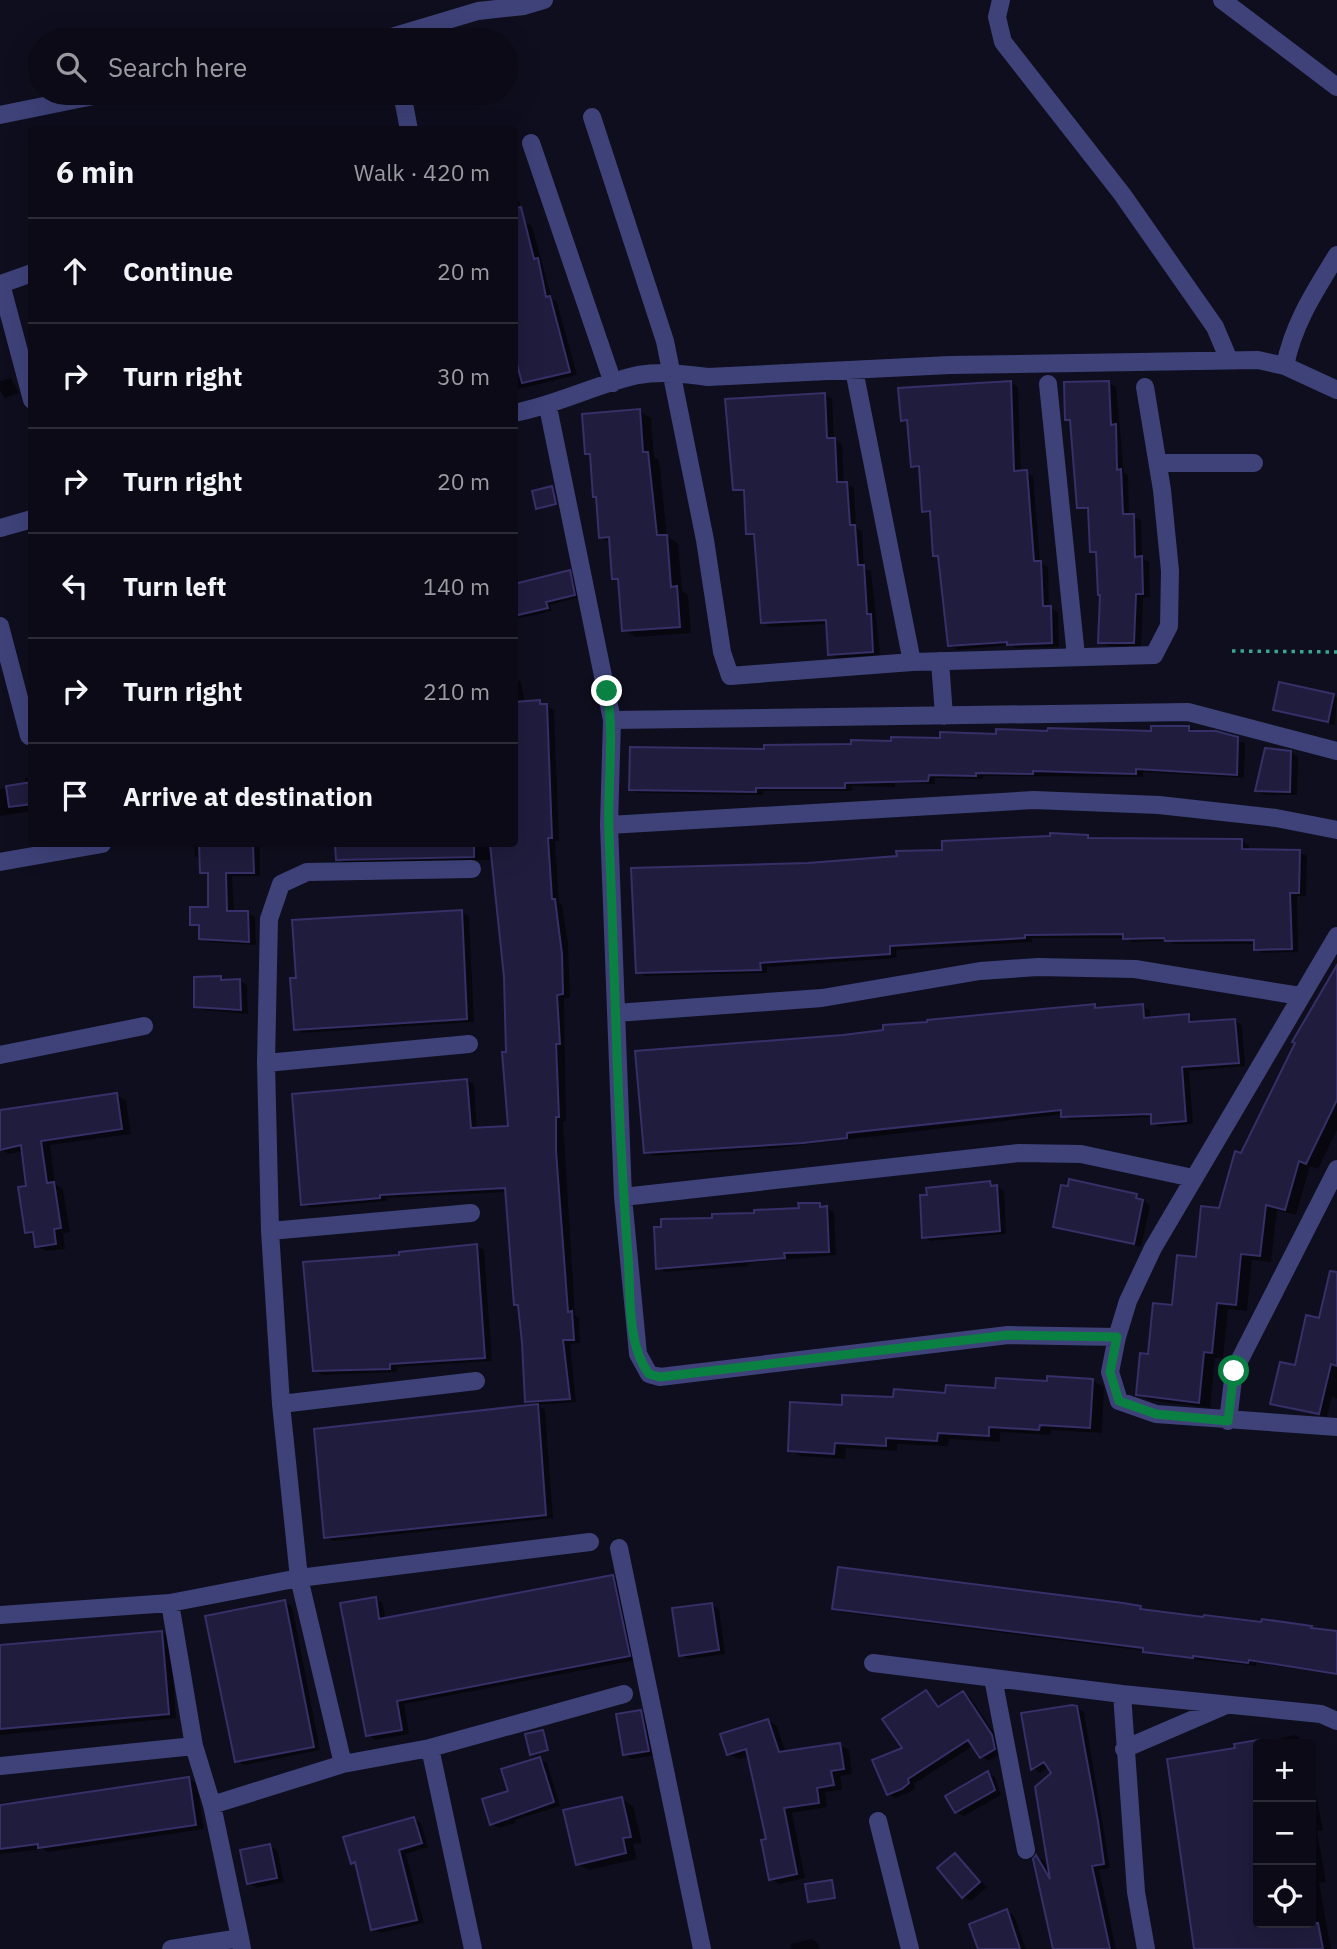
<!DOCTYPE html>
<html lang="en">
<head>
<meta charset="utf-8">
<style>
	:root { --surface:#0b0a16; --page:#191823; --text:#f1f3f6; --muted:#9a9aa1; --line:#2b2b35 }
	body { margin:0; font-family:"IBM Plex Sans",sans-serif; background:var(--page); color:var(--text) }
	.controls { position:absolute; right:21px; bottom:21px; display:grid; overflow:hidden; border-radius:7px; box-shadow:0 7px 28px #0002 }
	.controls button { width:63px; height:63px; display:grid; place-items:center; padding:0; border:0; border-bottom:2px solid var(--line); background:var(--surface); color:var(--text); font:35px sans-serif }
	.stop { position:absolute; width:21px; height:21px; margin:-16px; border:5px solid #0b8043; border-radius:50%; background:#fff }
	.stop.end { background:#0b8043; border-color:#fff; box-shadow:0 2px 7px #0008 }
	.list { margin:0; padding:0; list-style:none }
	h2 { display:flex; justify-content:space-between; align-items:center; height:91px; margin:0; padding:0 28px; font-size:30px }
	h2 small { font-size:23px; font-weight:400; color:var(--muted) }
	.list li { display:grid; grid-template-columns:46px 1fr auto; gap:21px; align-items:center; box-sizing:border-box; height:105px; padding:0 28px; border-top:2px solid var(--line) }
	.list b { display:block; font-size:26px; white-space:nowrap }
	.list em { font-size:23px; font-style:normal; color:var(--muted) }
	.icon { flex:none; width:38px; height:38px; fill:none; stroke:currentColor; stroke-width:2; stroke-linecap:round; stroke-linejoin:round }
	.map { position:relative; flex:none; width:1337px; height:1949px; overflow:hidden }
	.search { position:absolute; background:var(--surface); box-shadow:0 7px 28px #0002; left:28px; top:28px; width:490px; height:77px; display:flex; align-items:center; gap:18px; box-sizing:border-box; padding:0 24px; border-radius:38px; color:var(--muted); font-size:26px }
	.panel { position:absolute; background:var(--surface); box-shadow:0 7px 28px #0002; left:28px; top:126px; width:490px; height:721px; border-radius:7px }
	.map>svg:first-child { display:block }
	.shadow { fill:#0007 }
	.building { fill:#1f1c3d; stroke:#353067; stroke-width:2 }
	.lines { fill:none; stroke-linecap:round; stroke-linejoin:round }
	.path { stroke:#39a592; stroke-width:3.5; stroke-dasharray:3.5 5; stroke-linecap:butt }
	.minor { stroke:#3e4279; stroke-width:18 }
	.route { stroke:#0b8043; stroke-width:9 }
</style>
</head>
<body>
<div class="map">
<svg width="1337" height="1949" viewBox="0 0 1337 1949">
	<rect width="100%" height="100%" fill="#0f0e1e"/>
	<path class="shadow" d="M514 183 524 222 532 226 552 299 557 302 577 375 514 390Z
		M11 378 19 393 5 398 0 391V381Z
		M1010 382 1018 387 1021 472 1033 476 1040 563 1048 567 1049 607 1058 612 1059 647 1016 648 1011 645 957 650 950 645 932 515 924 511 921 471 912 466 909 424 903 420Z
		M1109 383 1116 387 1124 473 1128 475 1129 515 1141 520 1142 558 1149 562 1150 597 1143 598 1141 647 1108 646 1100 642 1102 596 1098 555 1092 551 1090 511 1079 507 1072 422 1067 419Z
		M825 395 832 399 834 439 842 444 844 484 854 488 856 528 862 531 864 568 871 571 880 655 837 658 830 654 828 624 770 627 763 622 755 537 747 533 746 493 734 489Z
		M639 411 651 418 654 457 659 460 667 537 678 543 682 591 688 595 691 633 635 637 624 630 620 582 614 578 611 543 600 537 592 456 586 453Z
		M551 488 558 505 538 508Z
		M569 572 575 575 579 597 550 605 552 611 521 618 515 615Z
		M514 678 521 682 525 703 540 702 554 710 559 841H555L559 903 562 905 568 944 570 998H564L566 1121H563L575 1315 579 1318 580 1343 570 1344 576 1402 537 1405 545 1410 553 1518 333 1541 326 1537 535 1406 527 1401 507 1192 387 1198V1201L311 1208 303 1204 467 1080 474 1085 477 1129 510 1127 506 977 493 860 345 863 338 859 337 844H514Z
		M1334 696 1337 698 1335 725 1275 709Z
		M1188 728 1245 743 1244 778 1143 772V777L983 776V779L935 778V784L895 783V787L852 786V791H763V795L638 793 631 789 766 751 998 735 1153 733Z
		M1291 752 1298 757 1297 795H1264L1257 791Z
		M32 777V811L0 816V789L26 785 25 778Z
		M1088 836 1094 840 1242 841 1249 845V851L1299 852 1307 856 1306 896H1297L1298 952 1263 953 1256 949V944H1174L1168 941 1132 942 1125 938H1032V942L896 950 897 958 767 967V973L645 976 638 972 808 865Z
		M194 844H255L260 846V876H232L234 913H248L255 917 256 945 209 942 201 938 199 928 192 924 210 909V877L202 872V860L195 856Z
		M461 912 469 916 474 1022 303 1033 296 1029Z
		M1337 968V1130L1318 1169 1310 1166 1296 1215 1277 1210 1271 1262 1252 1260 1247 1311 1228 1309 1223 1358H1215L1210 1408 1149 1400 1138 1394 1149 1356 1221 1210 1242 1155Z
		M195 978 240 981 247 985 248 1014 203 1010 196 1006Z
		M1095 1006 1100 1009 1142 1006 1150 1010V1019L1188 1016 1196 1023 1235 1021 1242 1025 1245 1066 1189 1071 1193 1124 1160 1127 1153 1123V1117L1070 1120 1063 1114 777 1148 653 1156 645 1152 843 1037Z
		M116 1095 126 1100 131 1134 50 1145 55 1184 63 1189 70 1232 63 1233 65 1249 46 1251 37 1246 36 1238 26 1232 28 1187 23 1151 9 1154 0 1149V1113Z
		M1070 1181 1144 1200 1150 1206 1141 1247 1055 1226Z
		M990 1183 1004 1191 1006 1234 931 1241 923 1237Z
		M819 1204 834 1212 836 1255 748 1263 749 1266 665 1272 658 1268 714 1219 800 1210Z
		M477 1246 484 1250 492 1361 397 1367V1372L322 1375 315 1370 401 1257Z
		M1332 1271 1337 1272V1399L1332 1396 1327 1417 1272 1403 1296 1367 1320 1320Z
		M1093 1381 1104 1387 1102 1433 1051 1430 1050 1435 1000 1432V1442L949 1439 948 1446 897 1444V1451L846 1448 845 1459 801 1456 789 1450 843 1407 895 1399Z
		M613 1576 620 1581 636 1660 404 1704 409 1734 375 1740 368 1735 375 1599 383 1603 385 1619Z
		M284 1602 292 1606 320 1750 244 1765 236 1761Z
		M712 1605 719 1609 725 1654 688 1659 680 1655Z
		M1140 1607 1147 1612 1205 1619V1617L1337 1632V1675L1256 1663V1666L1152 1655 1145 1651 841 1612 834 1608Z
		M162 1632 170 1637 176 1718 0 1735V1647Z
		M926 1692 941 1707 963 1693 970 1697 999 1740 1002 1753 989 1761 982 1757 974 1745 914 1784 916 1788 910 1792 895 1798 888 1794Z
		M1077 1708 1084 1712 1110 1868 1099 1870 1116 1949H1054L1037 1857 1044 1861 1051 1873 1053 1773 1049 1767 1040 1773 1033 1768Z
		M641 1712 648 1716 656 1755 632 1759 624 1754Z
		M768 1721 777 1726 786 1753 840 1745 849 1750 852 1774 840 1776 842 1790 825 1792 827 1807 792 1813 805 1878 780 1884 771 1879 768 1841 749 1756 738 1759 729 1754Z
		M543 1732 550 1751 535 1755 532 1753Z
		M1296 1735 1306 1744H1258V1923H1311V1769L1323 1830 1317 1831 1326 1882 1319 1883 1331 1949H1197L1169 1761Z
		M540 1759 547 1763 560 1806 515 1820 516 1823 499 1828 492 1824 510 1792Z
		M988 1773 995 1777 1001 1795 964 1816 956 1812Z
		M189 1779 197 1784 204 1829 48 1852 43 1849 0 1854V1803L12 1801 18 1805Z
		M622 1799 633 1806 642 1843 633 1844 637 1859 589 1870 577 1864Z
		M414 1819 421 1823 428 1847 406 1854 424 1923 380 1933 373 1929 358 1866 352 1863Z
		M270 1846 277 1850 284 1882 256 1888 249 1883Z
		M955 1855 987 1887 971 1901 963 1897Z
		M832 1882 837 1899 810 1901Z
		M1007 1911 1014 1916 1026 1949H980Z
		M811 1939 818 1943 820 1949H792L790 1944Z"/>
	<path class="building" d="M521 207 534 259 538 258 546 297 550 296 570 372 522 383 514 353V208Z
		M1011 381 1014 471 1027 470 1034 561H1041L1043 606H1051L1052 643 1007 645V642L948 646 938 556H933L930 511 922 512 919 466 911 467 907 420 901 421 898 388Z
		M1109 381 1111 425 1116 424 1117 470 1121 469 1123 514H1134L1135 557 1142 556 1143 594H1136L1134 643H1098L1100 595H1098L1096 552H1090L1088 508H1077L1070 420H1065L1064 382Z
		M825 393 827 438H835L837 482H847L850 525H855L858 565H864L867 614H871L873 652 828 655 826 620 761 623 754 534H746L744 490H733L725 399Z
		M640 409 643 452H648L657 535H667L671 587 677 586 680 627 622 631 618 579H612L609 537 599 538 596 497H593L590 454H585L582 414Z
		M552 486 556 504 536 509 532 491Z
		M570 570 575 595 546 602 548 608 514 616V584Z
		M1279 682 1334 694 1328 722 1273 710Z
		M540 700V704H547L552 838H548L552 899H555L562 954 563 994 557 995 560 1044H556L559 1117H556V1151L568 1312 572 1311 574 1340H563L570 1399 525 1402 522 1343 518 1305H514L505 1188 380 1195V1198L301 1205 292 1094 467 1079 471 1128 508 1126 502 1052H506L504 977 490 844H514V702Z
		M1151 726H1189V731H1216L1238 737 1237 775 1136 769V774L1033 771V774L976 773V776L929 775 928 781 845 783V788H756V792L629 790 630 747 764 749V745L851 744V740L891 741V737L940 738V732L996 734V729L1047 731 1048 728 1151 731Z
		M1265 748 1291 751 1290 792 1255 791Z
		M32 782V804L9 807 6 786Z
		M1050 833 1088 835V838L1242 839V849L1300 850 1299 893H1290L1292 949 1254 950V940L1165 941 1164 938 1123 939V934L1025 935V938L890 946V954L760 963 761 970 636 973 631 868 808 863 897 856 896 851 942 850V841L1050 836Z
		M199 844H253L254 873H226L227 911H248L249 942 199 939V925H190V907H208V873H200Z
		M335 844H474V857L336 860Z
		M462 910 467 1019 294 1030 290 978H296L292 920Z
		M1337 965V1100L1306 1164 1299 1161 1285 1210 1266 1205 1260 1256 1241 1254 1236 1305 1217 1303 1212 1353 1204 1352 1199 1403 1136 1395 1140 1353 1148 1354 1153 1303 1172 1305 1177 1255 1196 1257 1201 1206 1219 1208 1235 1151 1241 1153 1295 1043 1292 1042Z
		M221 976V980L240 979 241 1010 194 1007V977Z
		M1095 1004V1008L1143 1004 1144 1018 1189 1014V1022L1235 1019 1239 1063 1182 1067 1186 1121 1151 1124V1114L1061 1117V1110L847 1133V1138L803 1143 644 1153 635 1051 843 1035 883 1030V1025L927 1022V1020Z
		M117 1093 122 1129 41 1141 47 1183 54 1182 61 1228 54 1229 56 1244 35 1247 33 1232 25 1233 18 1187 26 1186 21 1145 0 1150V1110Z
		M1069 1179 1137 1194 1136 1198 1143 1200 1134 1244 1053 1227 1061 1185 1068 1186Z
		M990 1181 991 1186 997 1185 1000 1231 922 1238 920 1195H927L926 1188Z
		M798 1203H820V1207L827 1206 829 1252 784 1253 785 1258 656 1269 654 1227H661V1219L712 1218V1214L754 1213V1210L799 1208Z
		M477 1244 485 1358 390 1364V1369L313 1371 303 1262 399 1255V1252Z
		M1330 1271 1337 1272V1366L1331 1364 1319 1414 1270 1404 1280 1362 1295 1365 1306 1315 1319 1318Z
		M1047 1376 1093 1379 1090 1428 1040 1425 1039 1430 989 1427V1436L938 1433 937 1441 886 1438V1446L835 1443 834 1454 788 1451 790 1402 842 1405V1395L893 1397 894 1389 945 1393 946 1385 995 1388 996 1378 1047 1381Z
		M538 1404 546 1515 324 1538 314 1429Z
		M838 1567 1123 1603 1141 1606 1140 1609 1203 1617 1204 1615 1261 1622 1262 1619 1312 1626 1311 1628 1337 1631V1674L1249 1660 1248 1663 1193 1656V1658L1143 1652V1648L832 1609Z
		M613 1575 630 1656 397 1701 402 1730 366 1736 340 1603 376 1597 379 1619Z
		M285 1600 314 1747 235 1762 205 1616Z
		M712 1603 719 1650 679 1656 672 1608Z
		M162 1631 169 1714 0 1729V1645Z
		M926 1690 938 1707 963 1691 992 1735 995 1749 980 1758 968 1740 908 1779 909 1783 902 1789 887 1795 872 1760 902 1748 882 1719Z
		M1072 1705 1077 1706 1098 1821 1104 1864 1092 1866 1110 1949H1053L1033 1859 1036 1855 1050 1879 1035 1787 1051 1773 1044 1762 1031 1770 1021 1713Z
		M641 1710 649 1751 623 1755 616 1714Z
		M768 1719 779 1752 840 1743 844 1769 831 1771 834 1785 817 1788 819 1803 784 1808 797 1874 769 1880 761 1840 766 1839 746 1749 727 1755 720 1734Z
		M543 1730 548 1750 530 1755 525 1734Z
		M1258 1740V1923H1318L1323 1949H1194L1167 1759 1235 1748 1234 1744Z
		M540 1757 554 1802 490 1825 482 1799 508 1791 501 1769Z
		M988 1771 995 1790 955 1813 945 1796Z
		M189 1777 196 1825 38 1848V1844L0 1849V1805Z
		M622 1797 631 1837 623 1838 626 1853 576 1865 563 1810Z
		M414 1817 422 1843 399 1850 417 1920 371 1930 355 1862 351 1864 343 1837Z
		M270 1844 277 1878 247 1884 240 1850Z
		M955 1853 980 1882 962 1898 937 1868Z
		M832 1880 835 1898 808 1902 805 1884Z
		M1007 1909 1020 1949H978L969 1924Z"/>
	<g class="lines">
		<path class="path" d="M1232 651 1337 652"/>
		<path class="minor" d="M1001 0 997 17 1003 42 1122 194 1215 327 1229 360
			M1222 0 1337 87
			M381 40 478 11 524 6 544 0
			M402 93 409 130
			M0 115 108 93
			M592 117 665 341 705 540 722 652 730 676 912 662 1154 655 1169 626 1170 571 1162 490 1145 387
			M531 143 613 383
			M32 273 1 284 32 400
			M1285 366C1293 324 1315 291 1337 255
			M854 370 912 662
			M1048 384 1076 656
			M548 407 612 720 609 825 623 1197 638 1354 649 1374 660 1377 1008 1335 1117 1337
			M514 413C557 405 596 384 638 375 662 371 685 374 708 377L950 365 1258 360 1285 366 1337 390
			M1158 463H1254
			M0 528 32 519
			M0 626 29 736
			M940 661 944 716
			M612 720 1188 712 1337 751
			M609 825 1034 800 1159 805 1276 818 1337 830
			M0 862 102 844
			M1337 936 1153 1248 1128 1301 1117 1337 1110 1372 1119 1401 1156 1414 1337 1427
			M616 1013 822 998 980 971 1038 967 1135 969 1300 996
			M0 1055 144 1026
			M266 1063 469 1044
			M623 1197 1019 1153 1081 1154 1193 1178
			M270 1231 471 1213
			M281 1404 476 1381
			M1228 1421 1234 1371 1337 1169
			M619 1548 702 1949
			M170 1603 194 1746 212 1805 240 1938
			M0 1615 170 1603 299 1578 590 1542
			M873 1663 1122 1694 1321 1714 1337 1721
			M993 1678 1026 1850
			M1122 1694 1136 1892 1146 1949
			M430 1748 473 1949
			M1124 1749 1224 1706
			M343 1764 299 1578 281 1404 270 1231 266 1063 269 919 281 884 307 872 472 869
			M0 1766 194 1746
			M212 1805 343 1764 430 1748 624 1694
			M878 1821 910 1949
			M171 1949 240 1938 242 1949"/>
	</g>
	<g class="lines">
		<path class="route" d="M607 691C615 738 607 786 609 834 615 974 617 1115 628 1255 631 1291 626 1344 649 1374L660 1377 1008 1335 1117 1337 1110 1372 1119 1401 1156 1414 1228 1421 1234 1371"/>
	</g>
</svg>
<div class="controls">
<button>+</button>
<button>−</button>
<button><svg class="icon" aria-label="locate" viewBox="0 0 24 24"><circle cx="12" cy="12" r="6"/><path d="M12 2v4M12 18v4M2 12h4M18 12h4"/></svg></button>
</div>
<div class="stop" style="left:1234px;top:1371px"></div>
<div class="stop end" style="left:607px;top:691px"></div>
<div class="search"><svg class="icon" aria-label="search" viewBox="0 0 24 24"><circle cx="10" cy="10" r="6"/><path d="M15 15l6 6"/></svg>Search here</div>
<section class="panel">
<h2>6 min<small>Walk · 420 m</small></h2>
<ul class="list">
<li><svg class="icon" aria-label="ahead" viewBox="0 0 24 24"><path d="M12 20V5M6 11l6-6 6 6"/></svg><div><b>Continue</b></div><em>20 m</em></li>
<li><svg class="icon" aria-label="right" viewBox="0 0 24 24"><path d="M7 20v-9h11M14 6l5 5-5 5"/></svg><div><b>Turn right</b></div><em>30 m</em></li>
<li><svg class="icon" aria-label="right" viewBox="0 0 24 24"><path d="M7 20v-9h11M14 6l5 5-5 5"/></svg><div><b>Turn right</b></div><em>20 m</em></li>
<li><svg class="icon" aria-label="left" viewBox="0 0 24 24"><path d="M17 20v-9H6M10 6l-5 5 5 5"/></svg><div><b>Turn left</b></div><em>140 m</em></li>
<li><svg class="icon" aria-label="right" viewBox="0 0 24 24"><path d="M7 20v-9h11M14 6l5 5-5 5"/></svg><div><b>Turn right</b></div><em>210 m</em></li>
<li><svg class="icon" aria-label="arrive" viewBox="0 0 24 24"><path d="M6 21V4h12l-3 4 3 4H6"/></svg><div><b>Arrive at destination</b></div></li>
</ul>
</section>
</div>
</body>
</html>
